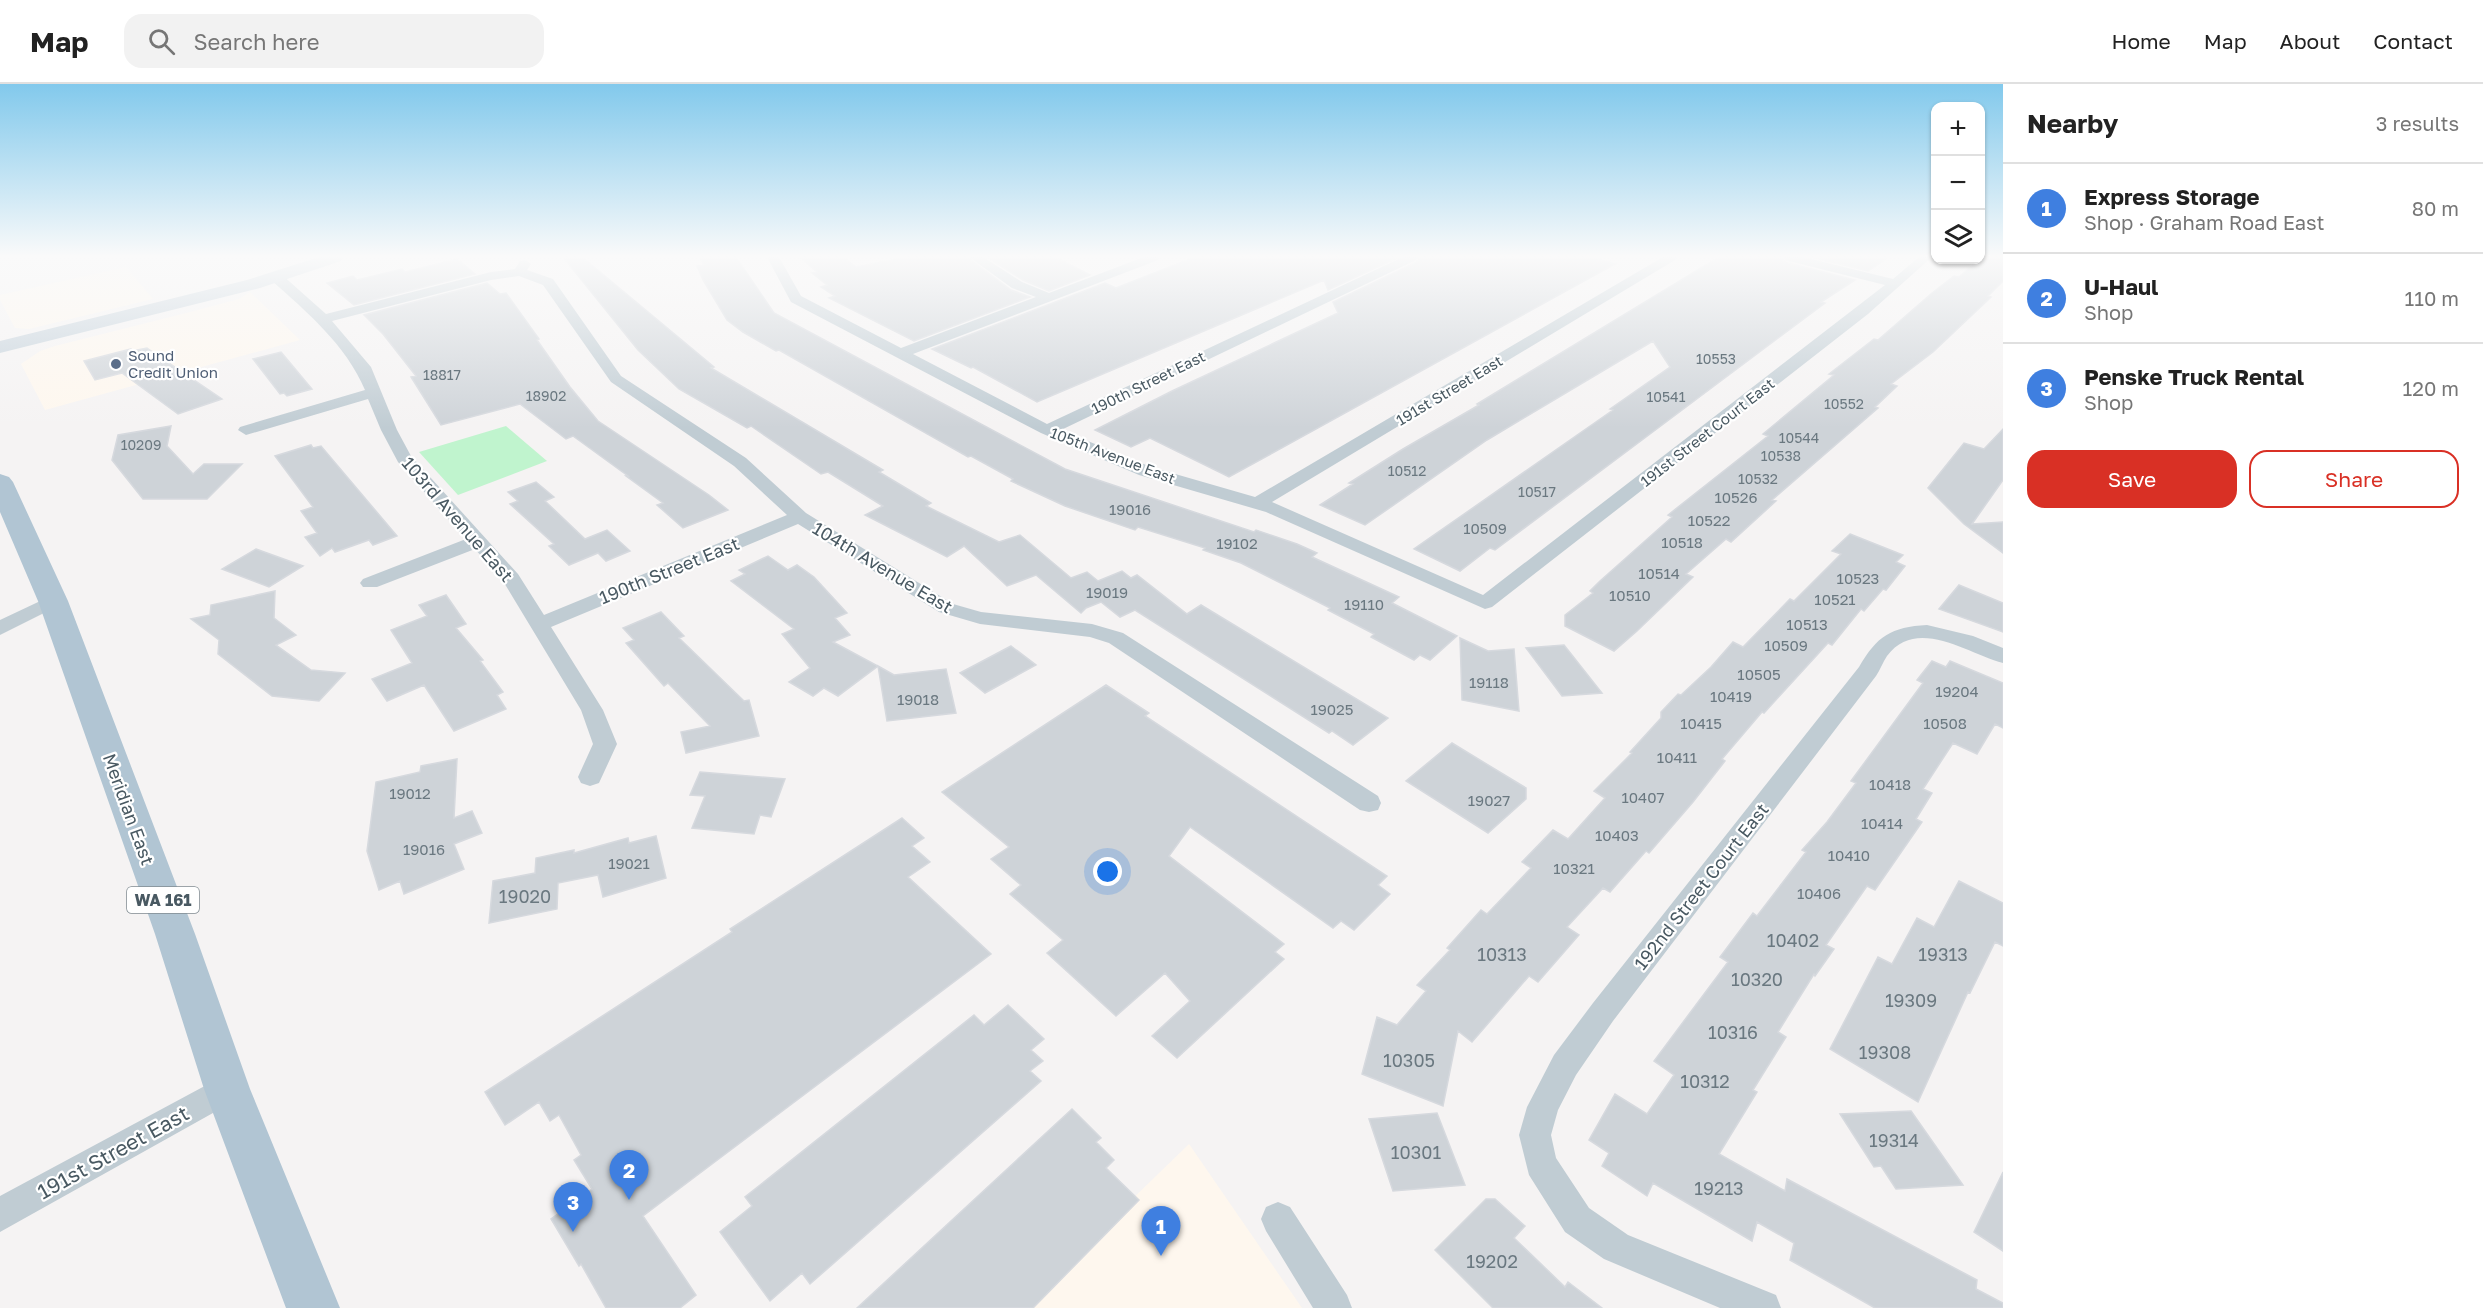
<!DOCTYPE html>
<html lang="en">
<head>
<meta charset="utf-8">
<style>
	:root { --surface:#fff; --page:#f2f2f2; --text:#222; --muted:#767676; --line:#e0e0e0; --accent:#d93025 }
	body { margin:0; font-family:"Golos Text",sans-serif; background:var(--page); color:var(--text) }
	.controls { position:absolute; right:18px; top:18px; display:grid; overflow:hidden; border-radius:12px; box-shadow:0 2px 4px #0004 }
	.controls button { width:54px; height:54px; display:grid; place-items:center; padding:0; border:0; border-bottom:2px solid var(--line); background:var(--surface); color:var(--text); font:30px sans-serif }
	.you { position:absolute; left:1108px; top:788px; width:21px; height:21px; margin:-15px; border:4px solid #fff; border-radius:50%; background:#1a73e8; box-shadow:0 0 0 9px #1a73e833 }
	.badge { display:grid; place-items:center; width:39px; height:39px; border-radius:50%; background:var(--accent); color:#fff; font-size:20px; font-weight:700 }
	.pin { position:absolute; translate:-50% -50px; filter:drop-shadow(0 2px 3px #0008) }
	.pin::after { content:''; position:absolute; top:32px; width:21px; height:18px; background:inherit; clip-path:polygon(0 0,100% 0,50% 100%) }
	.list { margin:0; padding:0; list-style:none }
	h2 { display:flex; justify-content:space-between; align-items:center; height:78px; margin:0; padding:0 24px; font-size:26px }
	h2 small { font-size:20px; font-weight:400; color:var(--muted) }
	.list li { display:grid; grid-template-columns:39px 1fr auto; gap:18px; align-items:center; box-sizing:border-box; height:90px; padding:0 24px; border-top:2px solid var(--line) }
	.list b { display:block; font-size:22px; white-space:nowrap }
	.list p { margin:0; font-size:20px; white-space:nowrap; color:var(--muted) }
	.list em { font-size:20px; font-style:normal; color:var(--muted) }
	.actions { display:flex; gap:12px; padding:18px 24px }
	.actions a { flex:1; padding:14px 0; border:2px solid var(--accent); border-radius:18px; text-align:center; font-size:21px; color:var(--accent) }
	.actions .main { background:var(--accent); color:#fff }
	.icon { flex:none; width:33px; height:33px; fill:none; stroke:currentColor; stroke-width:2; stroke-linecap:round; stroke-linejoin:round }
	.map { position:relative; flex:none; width:2003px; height:1224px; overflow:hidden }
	header { display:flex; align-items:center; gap:36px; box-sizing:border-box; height:84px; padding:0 30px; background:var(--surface); border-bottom:2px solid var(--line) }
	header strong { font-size:28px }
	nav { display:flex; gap:33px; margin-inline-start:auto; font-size:21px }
	.search { width:420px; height:54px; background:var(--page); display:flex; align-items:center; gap:15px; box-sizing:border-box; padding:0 21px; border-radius:18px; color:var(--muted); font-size:22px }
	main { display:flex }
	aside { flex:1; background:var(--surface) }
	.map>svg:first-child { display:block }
	.commercial { fill:#fef7ee }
	.green { fill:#c0f4ce }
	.building { fill:#ced3d8; stroke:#d6d9de; stroke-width:1.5 }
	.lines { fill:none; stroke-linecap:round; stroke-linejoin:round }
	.street { fill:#c0ccd3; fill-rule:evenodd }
	.secondary { fill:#c3d0da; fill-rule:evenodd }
	.primary { fill:#b1c5d3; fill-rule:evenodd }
	.service-dot { fill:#5c6f8a; stroke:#fff; stroke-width:2 }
	.labels { text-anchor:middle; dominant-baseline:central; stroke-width:4.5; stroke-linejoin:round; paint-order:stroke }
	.far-number-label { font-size:14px; fill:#6a7880 }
	.far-service-label { font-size:15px; fill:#4e5e75; stroke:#fff; text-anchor:start }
	.far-street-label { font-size:15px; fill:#495962; stroke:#fff }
	.number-label { font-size:15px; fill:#6a7880 }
	.shield { fill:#fff; stroke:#808b91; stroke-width:1.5 }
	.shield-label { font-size:16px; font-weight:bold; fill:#495962 }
	.street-label { font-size:18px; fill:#495962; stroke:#fff }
	.near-number-label { font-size:18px; fill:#6a7880 }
	.near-street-label { font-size:21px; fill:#495962; stroke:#fff }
</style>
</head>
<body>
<header>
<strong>Map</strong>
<div class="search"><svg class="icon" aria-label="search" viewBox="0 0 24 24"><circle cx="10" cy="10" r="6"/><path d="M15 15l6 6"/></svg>Search here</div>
<nav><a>Home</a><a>Map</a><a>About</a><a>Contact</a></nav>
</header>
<main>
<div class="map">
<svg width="2003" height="1224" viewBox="0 0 2003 1224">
	<rect width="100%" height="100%" fill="#f5f3f3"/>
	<path class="commercial" d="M126 183 153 215 29 245 15 244 0 216V211Z
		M250 208 300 256 45 326 21 280 40 267 55 262 190 228 239 215Z
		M1189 1060 1302 1224H1020Z"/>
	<path class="green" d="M506 342 547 377 458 411 419 368Z"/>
	<path class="building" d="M563 173H582L714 283 711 284 883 386 879 388 931 419 926 422 999 458 1020 451 1071 494 1087 488 1098 497 1122 487 1131 494 1137 491 1187 530 1201 521 1388 634 1353 661 1332 647 1329 649 1135 526 1120 533 1101 518 1086 524 1081 529 1036 491 1007 502 964 462 947 473 865 431 883 422 828 388 821 390 751 342 747 344 679 305 638 266Z
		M699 173H736L774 229 1065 385 1254 448 1256 446 1297 460 1317 469 1312 473 1399 513 1392 519 1457 552 1430 576 1420 571 1414 576 1371 553 1374 550 1328 526 1330 524 1241 479 1203 466 1205 464 1138 443 1135 446 1065 422 1011 397 1013 395 971 372 968 373 779 266 776 267 743 248 727 236 703 196 697 182 704 181Z
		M800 173H843L856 183 906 173H967L1011 206 1030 213 914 257 829 214 835 212 821 203 827 201 812 189 817 188Z
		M987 173H1055L1090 191 1049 207 1023 196Z
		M1195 173H1399L1328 206 1324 196 1037 318 973 283 971 284 932 265 1105 199 1116 204Z
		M1420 173H1590L1615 180 1229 393 1150 354 1131 363 1095 346 1172 307 1338 229 1333 218 1417 178Z
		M1719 173H1781L1784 178 1855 196 1821 218 1825 219 1495 466 1490 464 1460 487 1414 465 1613 326 1610 325 1670 283 1653 257 1487 356 1365 441 1320 421 1353 400 1349 399 1403 365 1479 321 1477 320Z
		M1811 173H1889L1868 187Z
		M1982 173H2003V197L1988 212 1991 213 1933 268 1891 300 1897 302 1875 323 1878 324 1772 416 1776 417 1731 458 1726 455 1686 490 1693 493 1637 547 1614 567 1565 542V531L1593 509 1590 507 1600 497 1672 433 1668 431 1768 352 1763 350 1834 291 1829 290 1874 255 1878 256 1932 209 1954 192 1959 193Z
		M457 175 475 190 354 221 327 199 353 192 357 196 402 185 405 188Z
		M487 199 500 210 506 209 539 255 537 256 570 303 598 337 709 411 728 426 683 444 657 421 663 419 626 392H628L573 352 566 355 520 320 441 341 411 293 416 292 383 250 364 231Z
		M147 264 222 315 178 330 122 289 95 296 84 277 131 265 132 267Z
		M281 268 312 305 287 312 284 309 280 310 253 275Z
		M171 342 167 362 193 390 204 380H242L207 415H143L112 376 118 351Z
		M2003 345V396L1972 440 2003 438V469L1964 440 1928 404 1964 359 1984 365Z
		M311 361 313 364 321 362 397 452 373 461 369 456 335 468 332 464 320 472 305 453 317 449 301 427 313 423 275 372Z
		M536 398 554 413 545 417 585 455 607 446 630 467 606 477 598 469 569 481 549 462 554 460 510 420 518 417 508 408Z
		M1850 450 1903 471 1896 478 1905 482 1886 506 1883 505 1864 527 1861 525 1832 561 1828 559 1764 629 1762 628 1722 675 1725 677 1693 718 1649 769 1646 767 1610 808 1603 804 1567 843 1579 851 1538 898 1529 892 1472 958 1458 947 1443 1022 1362 990 1377 933 1397 941 1426 907 1417 901 1450 866 1447 864 1481 826 1487 830 1531 784 1522 778 1553 746 1568 755 1605 714 1594 707 1632 669 1630 668 1661 634V628L1678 610 1681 611 1711 583 1733 558 1743 563 1790 515 1794 517 1841 470 1832 467Z
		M256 465 303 482 269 503 222 485Z
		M768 472 788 486 797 481 814 493 847 529 835 534 850 551 833 558 878 582 838 612 824 604 813 612 789 598 810 584 782 550 794 545 731 497 745 490 739 486Z
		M1959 501 2003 519V548L1939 525Z
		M275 507 274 534 296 551 276 561 311 586 345 589 319 617 272 612 218 570 219 556 191 535 210 531 211 521Z
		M446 511 466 540 456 544 483 576 480 577 503 608 497 611 506 625 454 647 424 601 387 617 372 595 412 579 391 546 427 532 419 521Z
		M661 528 684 552 679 554 744 617 749 616 759 652 686 669 681 648 710 642 668 599 664 602 626 559 634 556 623 544Z
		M1460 554 1488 567 1514 565 1519 627 1462 616Z
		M1564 561 1602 609 1562 612 1526 564Z
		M1011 562 1036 581 985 609 960 589Z
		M1932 577 1946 583 1950 577 2003 599V644L1995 640 1977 670 1953 659 1923 705 1932 709 1916 735 1922 738 1875 806 1867 802 1826 861 1834 865 1815 892 1814 890 1778 948 1786 953 1753 1006 1757 1008 1719 1070 1785 1107 1787 1095 1977 1196 1976 1205 2003 1219V1224H1875L1790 1176 1794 1159 1757 1138 1752 1157 1653 1099 1647 1112 1602 1082 1609 1069 1589 1056 1615 1010 1647 1030 1674 991 1654 977 1728 878 1720 873 1753 829 1757 832 1806 768 1802 766 1827 738 1856 699 1851 697 1923 599 1917 596Z
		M878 582 894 591 946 585 956 629 887 637Z
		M1106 601 1149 629 1145 632 1387 792 1378 801 1390 810 1354 846 1341 837 1333 844 1190 743 1169 772 1284 860 1275 868 1284 875 1177 974 1152 952 1190 917 1165 889 1116 932 1047 869 1063 856 1010 810 1021 801 991 775 1009 763 942 708Z
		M1452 659 1526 704V715L1488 749 1406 697Z
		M457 675 454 734 472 727 482 749 454 760 464 785 404 810 400 797 379 806 367 767 376 698 420 688 421 682Z
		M700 688 785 695 771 733 760 731 754 750 692 744 705 712 690 711Z
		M902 734 924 754 912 762 930 778 908 793 991 870 643 1132 696 1211 680 1224H606L581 1180 579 1182 551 1135 592 1105 574 1076 581 1071 559 1031 550 1037 539 1018 505 1041 485 1008 732 848 730 845Z
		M656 752 666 794 603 813 598 791 558 799 557 825 489 839 493 797 535 789 536 774 574 766V769L628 754 629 759Z
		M1959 797 2003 819V862L1995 858 1970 909 1968 908 1918 1018 1830 965 1878 873 1892 880 1917 834 1934 843Z
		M1008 921 1044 955 1031 966 1043 977 1030 987 1041 997 810 1200 802 1189 770 1217 720 1148 752 1122 745 1113 974 931 984 941Z
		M1072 1025 1101 1054 1096 1058 1114 1076 1106 1084 1139 1116 1033 1224H857Z
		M1911 1027 1963 1101 1896 1105 1881 1082 1874 1083 1840 1030Z
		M1437 1029 1465 1101 1393 1107 1369 1035Z
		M2003 1088V1167L1974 1148Z
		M1486 1115H1495L1525 1142 1514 1154 1565 1203 1568 1198 1602 1224H1493L1435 1166Z"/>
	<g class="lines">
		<path class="street" d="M767 173H779L801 212 901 264 1036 213 1012 204 969 173H983L1022 198 1049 209 1144 173H1160L1158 176 913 270 1047 340 1403 173H1418L1416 176 1061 346 1151 383 1255 413 1663 173H1677L1675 176 1272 418 1483 511 1885 201 1785 176 1783 173H1803L1893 195 1919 173H1932L1868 230 1492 523 1485 525 1266 428 1139 391 1041 349 791 218Z
			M525 176 531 180 527 186 553 195 621 292 746 374 806 429 953 520 981 528 1092 540 1123 549 1378 712 1381 719 1378 726 1369 728 1360 726 1109 559 1090 553 980 540 939 528 798 440 551 543 603 626 617 660 599 699 590 702 581 699 578 693 593 660 581 626 503 497 475 465 377 503H363L360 499 363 495 466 455 398 378 381 346 368 315 246 351 238 346 240 343 365 306C346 261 307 228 271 196L269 193 271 190H281L326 230 491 188 515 185 520 177ZM519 192 543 201 611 298 734 382 787 431 544 531 518 490 411 372 397 346 371 283 332 237 491 196Z
			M53 511 60 513 63 517 60 521 0 551V536Z
			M1927 541 1973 552 2003 564V579C1968 570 1917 532 1887 572 1883 578 1880 586 1876 592L1613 937 1576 991 1558 1026 1551 1051 1556 1074 1589 1124 1628 1151 1776 1211 1781 1224H1720L1604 1175 1565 1148 1529 1091 1519 1051 1527 1023 1554 971 1593 919 1859 583C1877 552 1891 543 1927 541Z
			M227 990 238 995 243 1005 238 1015 0 1148V1112Z
			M1278 1118 1290 1123 1347 1211 1352 1224H1313L1266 1147 1261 1135 1266 1123Z"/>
		<path class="secondary" d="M319 173H344L341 177 260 204 0 269V257L247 196Z"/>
		<path class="primary" d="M0 390 9 393 13 398 68 517 195 850 250 1005 340 1224H286L204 1005 155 850 38 517 0 428Z"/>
	</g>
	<linearGradient id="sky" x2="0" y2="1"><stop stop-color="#82c9ec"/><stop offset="0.5" stop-color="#fafafa"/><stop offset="1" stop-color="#fafafa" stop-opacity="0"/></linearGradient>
	<rect width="2003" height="344" fill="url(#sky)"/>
	<circle class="service-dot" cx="116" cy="280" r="6"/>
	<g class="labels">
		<g class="far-number-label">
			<text x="1716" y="274">10553</text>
			<text x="442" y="290">18817</text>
			<text x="546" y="311">18902</text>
			<text x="1666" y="312">10541</text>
			<text x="1844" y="319">10552</text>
			<text x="1799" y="353">10544</text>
			<text x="141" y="360">10209</text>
			<text x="1781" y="371">10538</text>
			<text x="1407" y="386">10512</text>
			<text x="1758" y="394">10532</text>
			<text x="1537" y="407">10517</text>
		</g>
		<g class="far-service-label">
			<text x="128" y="271">Sound<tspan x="128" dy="17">Credit Union</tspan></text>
		</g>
		<g class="far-street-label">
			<text transform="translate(1148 298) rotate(-26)">190th Street East</text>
			<text transform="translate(1449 306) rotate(-31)">191st Street East</text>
			<text transform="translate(1707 348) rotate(-38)">191st Street Court East</text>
			<text transform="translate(1113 371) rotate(21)">105th Avenue East</text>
		</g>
		<g class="number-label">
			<text x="1736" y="413">10526</text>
			<text x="1130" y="425">19016</text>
			<text x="1709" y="436">10522</text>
			<text x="1485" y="444">10509</text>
			<text x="1682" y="458">10518</text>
			<text x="1237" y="459">19102</text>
			<text x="1659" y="489">10514</text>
			<text x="1858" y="494">10523</text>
			<text x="1107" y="508">19019</text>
			<text x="1630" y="511">10510</text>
			<text x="1835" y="515">10521</text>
			<text x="1364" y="520">19110</text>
			<text x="1807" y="540">10513</text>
			<text x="1786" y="561">10509</text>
			<text x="1759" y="590">10505</text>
			<text x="1489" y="598">19118</text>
			<text x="1957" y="607">19204</text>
			<text x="1731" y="612">10419</text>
			<text x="918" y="615">19018</text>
			<text x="1332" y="625">19025</text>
			<text x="1701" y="639">10415</text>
			<text x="1945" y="639">10508</text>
			<text x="1677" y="673">10411</text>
			<text x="1890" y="700">10418</text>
			<text x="410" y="709">19012</text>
			<text x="1643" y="713">10407</text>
			<text x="1489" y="716">19027</text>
			<text x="1882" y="739">10414</text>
			<text x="1617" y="751">10403</text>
			<text x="424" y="765">19016</text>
			<text x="1849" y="771">10410</text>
			<text x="629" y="779">19021</text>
			<text x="1574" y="784">10321</text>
			<text x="1819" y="809">10406</text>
		</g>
		<rect class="shield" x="127" y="803" width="72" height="26" rx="4.5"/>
		<g class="shield-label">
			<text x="163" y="816">WA 161</text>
		</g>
		<g class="street-label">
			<text transform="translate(458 435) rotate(49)">103rd Avenue East</text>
			<text transform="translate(883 483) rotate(31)">104th Avenue East</text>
			<text transform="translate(669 486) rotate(-22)">190th Street East</text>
			<text transform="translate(129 725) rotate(70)">Meridian East</text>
			<text transform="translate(1701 802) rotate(-52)">192nd Street Court East</text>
		</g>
		<g class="near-number-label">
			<text x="525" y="812">19020</text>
			<text x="1793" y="856">10402</text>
			<text x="1502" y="870">10313</text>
			<text x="1943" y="870">19313</text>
			<text x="1757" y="895">10320</text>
			<text x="1911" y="916">19309</text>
			<text x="1733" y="948">10316</text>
			<text x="1885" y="968">19308</text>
			<text x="1409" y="976">10305</text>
			<text x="1705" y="997">10312</text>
			<text x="1894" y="1056">19314</text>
			<text x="1416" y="1068">10301</text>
			<text x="1719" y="1104">19213</text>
			<text x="1492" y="1177">19202</text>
		</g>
		<g class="near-street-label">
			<text transform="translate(113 1068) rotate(-29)">191st Street East</text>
		</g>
	</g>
</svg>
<div class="controls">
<button>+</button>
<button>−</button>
<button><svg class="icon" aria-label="layers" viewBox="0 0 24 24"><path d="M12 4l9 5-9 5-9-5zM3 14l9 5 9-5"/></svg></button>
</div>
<div class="you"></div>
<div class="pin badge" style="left:1161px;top:1172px;background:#3f7fe0">1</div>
<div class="pin badge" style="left:629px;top:1116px;background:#3f7fe0">2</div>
<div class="pin badge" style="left:573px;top:1148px;background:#3f7fe0">3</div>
</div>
<aside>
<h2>Nearby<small>3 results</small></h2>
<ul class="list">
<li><span class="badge" style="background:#3f7fe0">1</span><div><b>Express Storage</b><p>Shop · Graham Road East</p></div><em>80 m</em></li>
<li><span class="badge" style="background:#3f7fe0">2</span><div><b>U-Haul</b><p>Shop</p></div><em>110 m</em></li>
<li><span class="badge" style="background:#3f7fe0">3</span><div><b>Penske Truck Rental</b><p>Shop</p></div><em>120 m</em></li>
</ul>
<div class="actions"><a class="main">Save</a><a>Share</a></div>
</aside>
</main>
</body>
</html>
